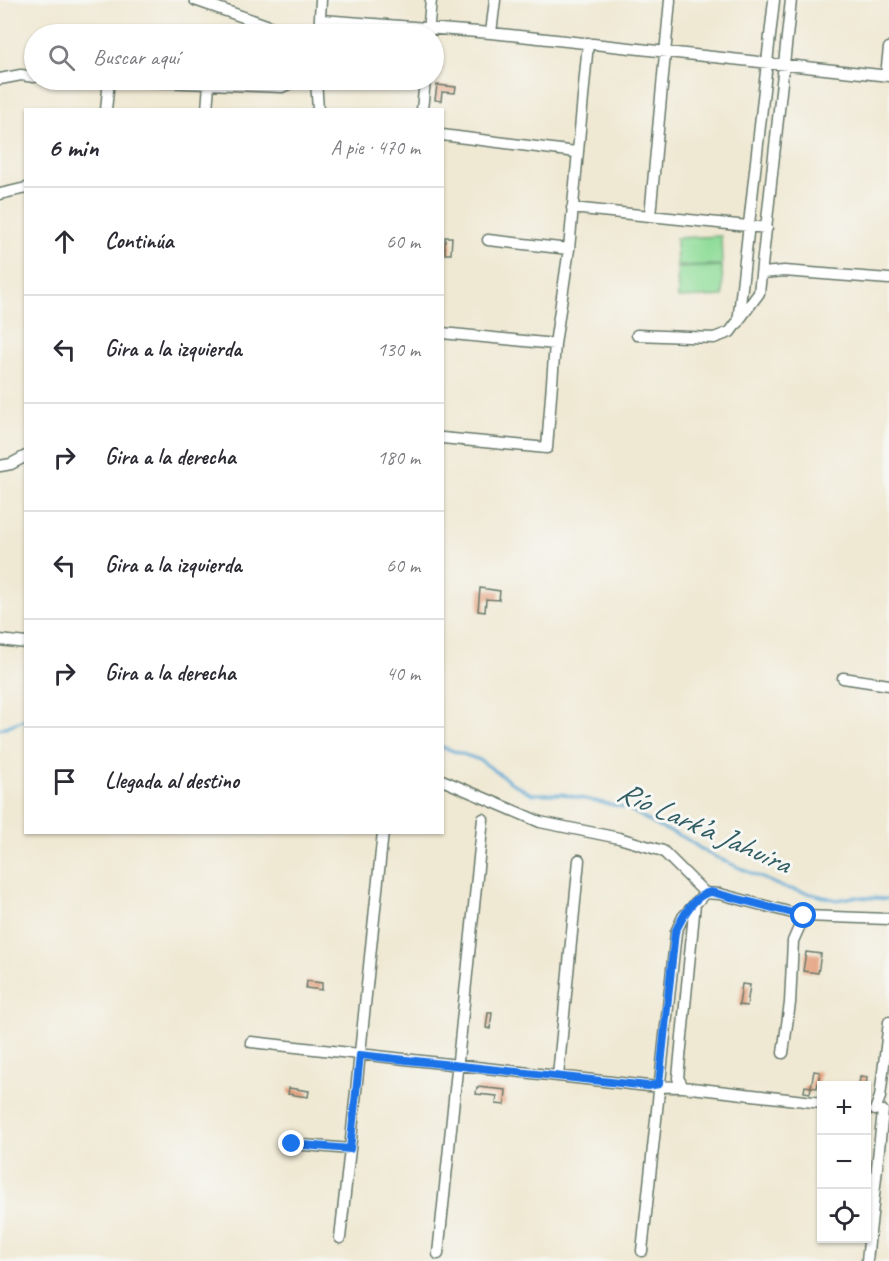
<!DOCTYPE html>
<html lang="es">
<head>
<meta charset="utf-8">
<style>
	:root { --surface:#fff; --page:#f2f2f3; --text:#2b2b33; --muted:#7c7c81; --line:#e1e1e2 }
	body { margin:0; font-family:Caveat,sans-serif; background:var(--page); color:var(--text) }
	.controls { position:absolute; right:18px; bottom:18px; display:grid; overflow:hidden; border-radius:0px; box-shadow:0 2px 4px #0004 }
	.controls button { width:54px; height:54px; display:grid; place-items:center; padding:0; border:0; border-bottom:2px solid var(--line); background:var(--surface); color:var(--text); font:30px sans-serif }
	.stop { position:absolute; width:18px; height:18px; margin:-14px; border:4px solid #1a73e8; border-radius:50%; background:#fff }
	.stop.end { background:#1a73e8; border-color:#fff; box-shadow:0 2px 6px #0008 }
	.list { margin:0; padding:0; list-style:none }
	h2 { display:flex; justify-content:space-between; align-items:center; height:78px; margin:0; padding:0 24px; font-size:26px }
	h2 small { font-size:20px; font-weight:400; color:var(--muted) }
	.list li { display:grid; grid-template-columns:39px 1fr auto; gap:18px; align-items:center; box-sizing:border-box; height:108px; padding:0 24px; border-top:2px solid var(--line) }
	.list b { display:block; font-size:22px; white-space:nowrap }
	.list em { font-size:20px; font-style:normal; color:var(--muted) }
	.icon { flex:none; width:33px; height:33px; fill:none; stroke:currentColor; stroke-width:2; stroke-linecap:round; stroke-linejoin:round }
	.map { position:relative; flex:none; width:889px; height:1261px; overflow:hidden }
	.search { position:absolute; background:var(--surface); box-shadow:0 2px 4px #0004; left:24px; top:24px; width:420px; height:66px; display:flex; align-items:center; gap:15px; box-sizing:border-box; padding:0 21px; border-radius:33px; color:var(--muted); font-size:22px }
	.panel { position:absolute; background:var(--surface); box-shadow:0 2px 4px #0004; left:24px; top:108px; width:420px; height:726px; border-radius:0px }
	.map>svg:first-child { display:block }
	.green { fill:#91dd9a; stroke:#588d67; stroke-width:1.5 }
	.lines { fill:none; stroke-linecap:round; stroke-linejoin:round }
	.stream { stroke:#59a5d1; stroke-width:3 }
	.building { fill:#e39b77 }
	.minor-casing { stroke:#68796b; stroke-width:13 }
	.minor { stroke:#fff; stroke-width:10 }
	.route { stroke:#1a73e8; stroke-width:8 }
	.labels { text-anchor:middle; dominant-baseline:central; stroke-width:6; stroke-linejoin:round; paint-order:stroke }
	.water-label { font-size:30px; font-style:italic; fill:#305c63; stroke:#f6f6f2 }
</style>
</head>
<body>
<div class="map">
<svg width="889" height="1261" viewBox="0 0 889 1261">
	<rect width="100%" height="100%" fill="#f6f6f2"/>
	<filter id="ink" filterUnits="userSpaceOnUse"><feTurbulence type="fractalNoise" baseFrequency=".0167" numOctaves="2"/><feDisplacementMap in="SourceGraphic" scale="12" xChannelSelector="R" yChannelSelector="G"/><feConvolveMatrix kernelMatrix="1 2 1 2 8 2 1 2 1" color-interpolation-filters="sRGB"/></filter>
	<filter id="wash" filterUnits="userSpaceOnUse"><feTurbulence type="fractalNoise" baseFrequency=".008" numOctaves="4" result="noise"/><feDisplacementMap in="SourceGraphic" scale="24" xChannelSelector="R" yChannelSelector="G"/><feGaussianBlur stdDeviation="1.35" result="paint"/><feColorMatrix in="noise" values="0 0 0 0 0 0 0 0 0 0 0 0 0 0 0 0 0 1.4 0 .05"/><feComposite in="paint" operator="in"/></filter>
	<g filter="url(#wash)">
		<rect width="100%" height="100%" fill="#efe8d2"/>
		<path class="green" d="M721 236 722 265 677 266 676 238Z
			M722 266 723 296 678 298 677 268Z"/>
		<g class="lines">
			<path class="stream" d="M0 729 26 719
				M442 747 480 760 512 783 532 794H562L627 808 657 826 685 838 707 853 782 887 837 900 853 897 889 899"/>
		</g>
		<g id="blocks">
			<path class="building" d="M437 85 456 87 455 93 442 92 441 101 435 100Z
				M445 237H452L451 254H445Z
				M480 588 500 591 499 600 486 599 485 612 478 611Z
				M806 952 821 954 818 973 803 971Z
				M307 981 322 983V990L306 988Z
				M742 984 750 985 747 1006 739 1005Z
				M488 1013H492L490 1029 486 1028Z
				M814 1071 820 1072 817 1088 811 1087 810 1093 804 1092 805 1086 811 1087Z
				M860 1076 867 1077 866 1086H859Z
				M477 1087 506 1090 505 1105 496 1104 497 1096 476 1094Z
				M289 1088 309 1091 308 1097 288 1094Z"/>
		</g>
	</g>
	<g filter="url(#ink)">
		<use href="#blocks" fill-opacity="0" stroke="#68796b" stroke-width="1.5"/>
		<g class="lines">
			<g class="minor-casing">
				<path id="minor" d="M195 0 292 34
					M322 20 491 33 889 76
					M491 33 495 0
					M319 34 321 0
					M428 34 431 0
					M886 75 889 48
					M0 79 21 75 34 77
					M109 80 209 84 233 80
					M316 80 318 110
					M106 110 109 80
					M207 110 209 84 282 87 297 80
					M422 110 425 80
					M442 135 576 152
					M0 194 26 188
					M572 208 767 228
					M650 216 670 0
					M488 240 569 249
					M763 273 784 271 889 279
					M738 323 774 0
					M442 333 555 344
					M637 335 714 338 730 332 759 293 791 0
					M442 438 547 448 555 344 569 249 588 43
					M0 466 11 464 26 456
					M0 640 26 643
					M843 678 889 685
					M442 780 540 822 619 838 663 851 705 893 720 894 804 916
					M695 903 678 1078 683 1087 822 1103
					M251 1042 648 1086 683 1087
					M783 1053 790 1003 793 941 804 916 889 919
					M558 1076 579 860
					M875 1110 880 1097 889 1022
					M292 1144 350 1149 383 832
					M340 1238 350 1149
					M642 1251 676 932 683 917 705 893
					M438 1254 483 819
					M867 1261 883 1111"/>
			</g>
			<use href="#minor" class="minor"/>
		</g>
	</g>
	<g class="lines" filter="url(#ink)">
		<path class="route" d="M292 1144 350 1149 360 1055 648 1086 659 1084 675 932C682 918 694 894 711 892L804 916"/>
	</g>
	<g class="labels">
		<g class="water-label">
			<text transform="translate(704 827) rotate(24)">Río Lark’a Jahuira</text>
		</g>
	</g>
</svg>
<div class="controls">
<button>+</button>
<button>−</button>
<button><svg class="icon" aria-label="locate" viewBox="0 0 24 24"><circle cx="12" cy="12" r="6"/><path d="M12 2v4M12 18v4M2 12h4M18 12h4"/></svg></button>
</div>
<div class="stop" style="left:804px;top:916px"></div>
<div class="stop end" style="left:292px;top:1144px"></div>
<div class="search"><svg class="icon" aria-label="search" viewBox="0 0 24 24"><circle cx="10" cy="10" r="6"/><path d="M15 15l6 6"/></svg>Buscar aquí</div>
<section class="panel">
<h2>6 min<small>A pie · 470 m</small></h2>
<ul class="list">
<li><svg class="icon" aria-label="ahead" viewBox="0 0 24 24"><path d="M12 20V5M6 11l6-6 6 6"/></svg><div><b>Continúa</b></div><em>60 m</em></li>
<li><svg class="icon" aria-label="left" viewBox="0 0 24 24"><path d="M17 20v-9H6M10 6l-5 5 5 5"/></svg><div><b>Gira a la izquierda</b></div><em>130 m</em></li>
<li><svg class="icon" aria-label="right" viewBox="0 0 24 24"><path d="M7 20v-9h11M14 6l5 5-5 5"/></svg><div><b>Gira a la derecha</b></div><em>180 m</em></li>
<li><svg class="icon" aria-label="left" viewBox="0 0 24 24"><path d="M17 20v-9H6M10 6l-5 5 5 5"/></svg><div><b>Gira a la izquierda</b></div><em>60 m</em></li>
<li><svg class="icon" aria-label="right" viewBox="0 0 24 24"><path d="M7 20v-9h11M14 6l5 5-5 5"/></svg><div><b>Gira a la derecha</b></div><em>40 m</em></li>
<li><svg class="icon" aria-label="arrive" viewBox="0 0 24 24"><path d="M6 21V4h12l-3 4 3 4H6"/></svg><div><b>Llegada al destino</b></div></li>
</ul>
</section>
</div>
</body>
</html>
